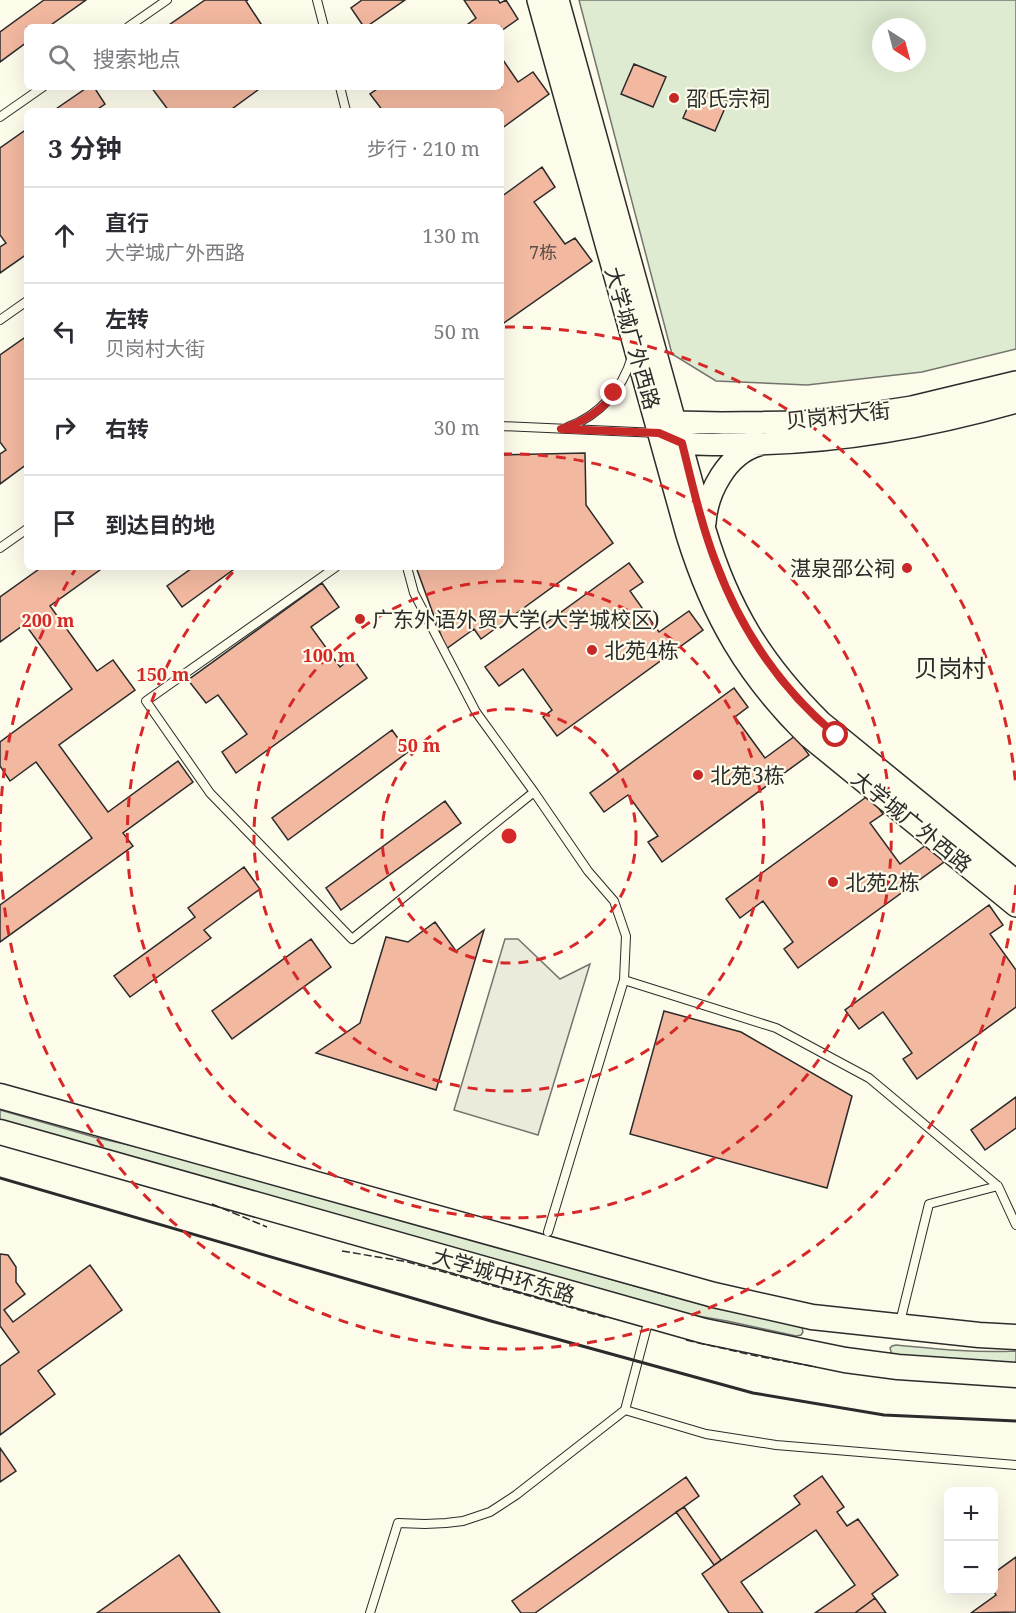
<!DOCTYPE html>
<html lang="zh">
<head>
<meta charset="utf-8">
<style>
	:root { --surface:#fff; --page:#f7f7f7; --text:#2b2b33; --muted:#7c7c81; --line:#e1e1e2 }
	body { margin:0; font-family:"Noto Serif","Noto Sans SC",serif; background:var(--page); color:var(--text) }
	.controls { position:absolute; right:18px; bottom:18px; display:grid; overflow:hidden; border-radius:9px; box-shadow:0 6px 24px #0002 }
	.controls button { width:54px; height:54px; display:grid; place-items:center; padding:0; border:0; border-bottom:2px solid var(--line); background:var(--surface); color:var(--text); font:30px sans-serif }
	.compass { position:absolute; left:872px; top:18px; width:54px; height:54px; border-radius:50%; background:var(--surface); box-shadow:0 6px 24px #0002; rotate:144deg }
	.stop { position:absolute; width:18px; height:18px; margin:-14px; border:4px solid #c62828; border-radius:50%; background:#fff }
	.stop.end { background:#c62828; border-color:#fff; box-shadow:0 2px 6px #0008 }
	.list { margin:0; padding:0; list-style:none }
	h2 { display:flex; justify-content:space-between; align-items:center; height:78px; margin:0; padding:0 24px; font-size:26px }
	h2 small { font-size:20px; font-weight:400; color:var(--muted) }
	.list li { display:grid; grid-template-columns:39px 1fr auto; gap:18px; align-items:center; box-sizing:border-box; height:96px; padding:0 24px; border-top:2px solid var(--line) }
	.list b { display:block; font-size:22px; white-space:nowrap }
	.list p { margin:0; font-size:20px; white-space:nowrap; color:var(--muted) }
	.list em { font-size:20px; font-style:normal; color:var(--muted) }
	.icon { flex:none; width:33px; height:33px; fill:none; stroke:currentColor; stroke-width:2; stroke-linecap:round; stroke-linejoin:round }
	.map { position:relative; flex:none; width:1016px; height:1613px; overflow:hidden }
	.search { position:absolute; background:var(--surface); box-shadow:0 6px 24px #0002; left:24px; top:24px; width:480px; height:66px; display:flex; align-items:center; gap:15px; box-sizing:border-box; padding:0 21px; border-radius:9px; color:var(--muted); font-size:22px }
	.panel { position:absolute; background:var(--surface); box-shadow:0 6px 24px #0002; left:24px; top:108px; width:480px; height:462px; border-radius:9px }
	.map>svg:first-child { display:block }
	.green { fill:#deebd1; stroke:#74746e; stroke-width:1.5; fill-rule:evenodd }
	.parking { fill:#eceadb; stroke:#74746e; stroke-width:1.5 }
	.building { fill:#f2b8a0; stroke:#2b2b2b; stroke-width:1.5 }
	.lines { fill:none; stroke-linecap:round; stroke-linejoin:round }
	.lane-casing { stroke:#2b2b2b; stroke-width:10 }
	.secondary-casing { stroke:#2b2b2b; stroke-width:24 }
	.primary-casing { stroke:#2b2b2b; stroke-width:27 }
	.lane { stroke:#fdfbea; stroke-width:8 }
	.secondary { stroke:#fdfbea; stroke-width:21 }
	.primary { stroke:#fdfbea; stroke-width:24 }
	.fence { stroke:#2b2b2b; stroke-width:1.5; stroke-dasharray:8 3; stroke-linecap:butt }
	.wall { stroke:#2b2b2b; stroke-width:3 }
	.route { stroke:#c62828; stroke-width:8 }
	.ring { fill:none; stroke:#d62828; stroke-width:3; stroke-dasharray:10 8 }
	.poi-dot { fill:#c62828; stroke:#fdfbea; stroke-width:2 }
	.labels { text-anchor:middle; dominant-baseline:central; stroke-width:4.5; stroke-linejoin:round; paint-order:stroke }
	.number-label { font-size:18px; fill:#5d4e48 }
	.poi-label { font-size:21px; fill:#2b2b2b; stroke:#fdfbea; text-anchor:start }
	.street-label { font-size:21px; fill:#2b2b2b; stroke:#fdfbea }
	.quarter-label { font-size:24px; fill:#2b2b2b; stroke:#fdfbea }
	.centre { fill:#d62828; stroke:#fdfbea; stroke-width:3 }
	.ring-label { font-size:18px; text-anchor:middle; font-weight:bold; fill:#d62828; stroke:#fdfbea; stroke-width:4.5; stroke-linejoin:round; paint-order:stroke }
</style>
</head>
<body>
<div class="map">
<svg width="1016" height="1613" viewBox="0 0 1016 1613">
	<rect width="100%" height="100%" fill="#fdfbea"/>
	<path class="green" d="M579 0H1016V349L922 372 807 385 716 381 672 354ZM881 27H917V63H881Z
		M0 1110 94 1137 194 1160 659 1293 707 1306 799 1325 802 1327 803 1332 801 1335 796 1336 727 1321 657 1309 0 1122Z
		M896 1345C936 1349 976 1353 1016 1351V1365L892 1355 890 1348 892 1346Z"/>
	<path class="parking" d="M505 939H518L560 979 590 964 538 1135 454 1110Z"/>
	<path class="building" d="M44 0H86L48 27H27V42L0 62V32Z
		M205 0H248L246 1 263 27H166Z
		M362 0H405L366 27H364L351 8Z
		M464 0H498L500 3 506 0 518 19 501 31V27H464L476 18Z
		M501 57 518 82 533 72 549 94 501 129V111H383L370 94 380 87H501Z
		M634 64 666 77 653 107 621 94Z
		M88 87H94L105 104 95 111H53Z
		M151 87H262L229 111H169Z
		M696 88 728 101 715 131 683 118Z
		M27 129V254L0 273V247L6 243 0 235V148Z
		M542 167 555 187 534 202 565 244 575 238 592 261 501 325V197Z
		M27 336V464L0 484V454L6 450 0 442V355Z
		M585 453 586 505 613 543 481 639 474 629 446 649 416 567H501V455Z
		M629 563 643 582 630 591 659 632 689 611 703 630 557 736 543 717 552 710 523 669 499 686 485 667Z
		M42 567H104L50 606 97 671 113 660 135 690 59 745 108 812 178 761 193 782 123 833 133 846 0 942V905L92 838 36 762 10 781 0 766V742L72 689 25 624 0 642V597Z
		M192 567H237L182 607 167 586 192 568Z
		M322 583 339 607 311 627 340 667 352 657 367 678 236 773 222 752 247 734 218 695 206 703 188 680Z
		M734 688 748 707 735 717 765 758 795 736 809 755 662 862 648 842 658 836 628 795 604 812 590 793Z
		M392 730 408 752 288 840 272 818Z
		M869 795 883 814 870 823 900 864 930 842 944 862 798 968 784 949 793 942 763 901 740 918 726 899Z
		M445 801 461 823 341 910 326 888Z
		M244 867 260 889 204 930 211 938 130 997 114 976 195 917 188 908Z
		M989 905 1003 925 990 934 1016 970V1007L917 1079 903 1059 912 1053 883 1012 859 1029 845 1010Z
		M435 922 456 951 484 930 436 1090 316 1053 360 1023 386 937 408 942Z
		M311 939 331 967 232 1039 212 1011Z
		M664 1011 741 1032 852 1096 827 1188 630 1134Z
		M1016 1097V1128L985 1150 971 1130Z
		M0 1254 8 1255 16 1267V1282L25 1294 4 1310 13 1322 90 1265 122 1310 38 1371 55 1394 0 1435V1366L19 1352 0 1326Z
		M0 1448 16 1471 0 1482Z
		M822 1476 844 1507 837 1512 847 1526 858 1519 898 1575 872 1594 875 1598 855 1613H815L855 1585 816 1530 741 1582 763 1613H729L702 1574 800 1504 794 1496Z
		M686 1477 699 1496 535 1613H521L512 1601Z
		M684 1507 721 1560 714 1565 676 1512Z
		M179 1555 220 1613H97Z
		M1016 1557V1612L971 1613 996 1595 993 1590 994 1573Z
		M875 1598 886 1613H855Z"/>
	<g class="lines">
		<g class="lane-casing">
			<path id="lane" d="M317 0 324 27
				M128 27 167 0
				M340 87 346 111
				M0 117 43 87
				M0 320 27 301
				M501 426 658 433
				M568 427C600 415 622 390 632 357
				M0 548 27 529
				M336 567 146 701 210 793 352 939 534 792
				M407 567 414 593 476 712 534 792 588 871 614 901 626 936 624 980 548 1232
				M624 980 776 1028 869 1078 998 1186 929 1204 900 1322
				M998 1186 1016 1225
				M625 1410 706 1434 776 1445 1016 1465
				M370 1613 398 1523 425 1524 446 1523 463 1521 490 1512 516 1495 625 1410 649 1319"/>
		</g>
		<g class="secondary-casing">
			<path id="secondary" d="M538 0 687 535C712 616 747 676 808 736L1016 906
				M558 0 705 530C729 610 762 663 821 722L1016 881
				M665 429 676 422 722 423 802 422 834 419 912 407 1016 382
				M671 438C691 447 717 444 739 444 833 444 925 428 1016 402
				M705 523C707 492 727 454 759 445"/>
		</g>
		<g class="primary-casing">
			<path id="primary" d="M0 1096 714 1295 812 1317 979 1335 1016 1337
				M0 1132 704 1331 845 1360 898 1367 1016 1375"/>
		</g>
		<use href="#lane" class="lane"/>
		<use href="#secondary" class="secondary"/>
		<use href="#primary" class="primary"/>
		<path class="fence" d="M212 1204 267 1227
			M342 1251 408 1262 608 1318
			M686 1340 752 1355 816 1367"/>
		<path class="wall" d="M0 1178 491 1321 753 1393 884 1415 1016 1421"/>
	</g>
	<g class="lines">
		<path class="route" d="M614 393C602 411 581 423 561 429L659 433 682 443C692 483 701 524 716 563 741 630 781 689 836 735"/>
	</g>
	<g class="ring">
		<circle cx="509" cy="836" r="127"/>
		<circle cx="509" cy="836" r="255"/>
		<path d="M502 454A382 382 0 1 1 237 568"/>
		<path d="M1016 885A509 509 0 0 1 0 840M0 832A509 509 0 0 1 75 570M505 327A509 509 0 0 1 1016 787"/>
	</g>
	<g class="poi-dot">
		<circle cx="674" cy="98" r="6"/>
		<circle cx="907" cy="568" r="6"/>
		<circle cx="360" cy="619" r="6"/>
		<circle cx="592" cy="650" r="6"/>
		<circle cx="698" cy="775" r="6"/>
		<circle cx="833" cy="882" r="6"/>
	</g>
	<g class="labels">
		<g class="number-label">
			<text x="543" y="252">7栋</text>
		</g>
		<g class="poi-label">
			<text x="686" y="98">邵氏宗祠</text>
			<text x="895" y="568" text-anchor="end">湛泉邵公祠</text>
			<text x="372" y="619">广东外语外贸大学(大学城校区)</text>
			<text x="604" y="650">北苑4栋</text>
			<text x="710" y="775">北苑3栋</text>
			<text x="845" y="882">北苑2栋</text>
		</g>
		<g class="street-label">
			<text transform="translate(633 338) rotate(74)">大学城广外西路</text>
			<text transform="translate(838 415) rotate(-6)">贝岗村大街</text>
			<text transform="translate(912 821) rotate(39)">大学城广外西路</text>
			<text transform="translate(504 1275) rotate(16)">大学城中环东路</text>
		</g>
		<g class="quarter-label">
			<text x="950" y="667">贝岗村</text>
		</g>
	</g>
	<circle cx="509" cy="836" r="9" class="centre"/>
	<g class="ring-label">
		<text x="48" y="627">200 m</text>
		<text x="329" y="662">100 m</text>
		<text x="163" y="681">150 m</text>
		<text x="419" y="752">50 m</text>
	</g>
</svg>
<div class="controls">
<button>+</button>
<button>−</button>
</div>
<svg class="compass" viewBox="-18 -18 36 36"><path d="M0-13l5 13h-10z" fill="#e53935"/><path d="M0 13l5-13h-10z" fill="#7c7c81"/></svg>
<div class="stop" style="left:836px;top:735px"></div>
<div class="stop end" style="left:614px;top:393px"></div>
<div class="search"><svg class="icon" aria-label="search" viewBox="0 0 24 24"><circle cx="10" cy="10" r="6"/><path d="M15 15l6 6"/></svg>搜索地点</div>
<section class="panel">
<h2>3 分钟<small>步行 · 210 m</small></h2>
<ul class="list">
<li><svg class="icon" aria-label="ahead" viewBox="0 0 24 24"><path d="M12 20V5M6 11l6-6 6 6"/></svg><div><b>直行</b><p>大学城广外西路</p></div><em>130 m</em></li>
<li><svg class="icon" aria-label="left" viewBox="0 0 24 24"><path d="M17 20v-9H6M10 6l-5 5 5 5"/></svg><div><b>左转</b><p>贝岗村大街</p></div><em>50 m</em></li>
<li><svg class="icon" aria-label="right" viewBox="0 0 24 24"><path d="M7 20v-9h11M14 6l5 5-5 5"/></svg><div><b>右转</b></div><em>30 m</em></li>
<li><svg class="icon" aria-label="arrive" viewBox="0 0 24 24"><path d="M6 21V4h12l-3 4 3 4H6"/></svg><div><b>到达目的地</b></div></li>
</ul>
</section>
</div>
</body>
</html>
